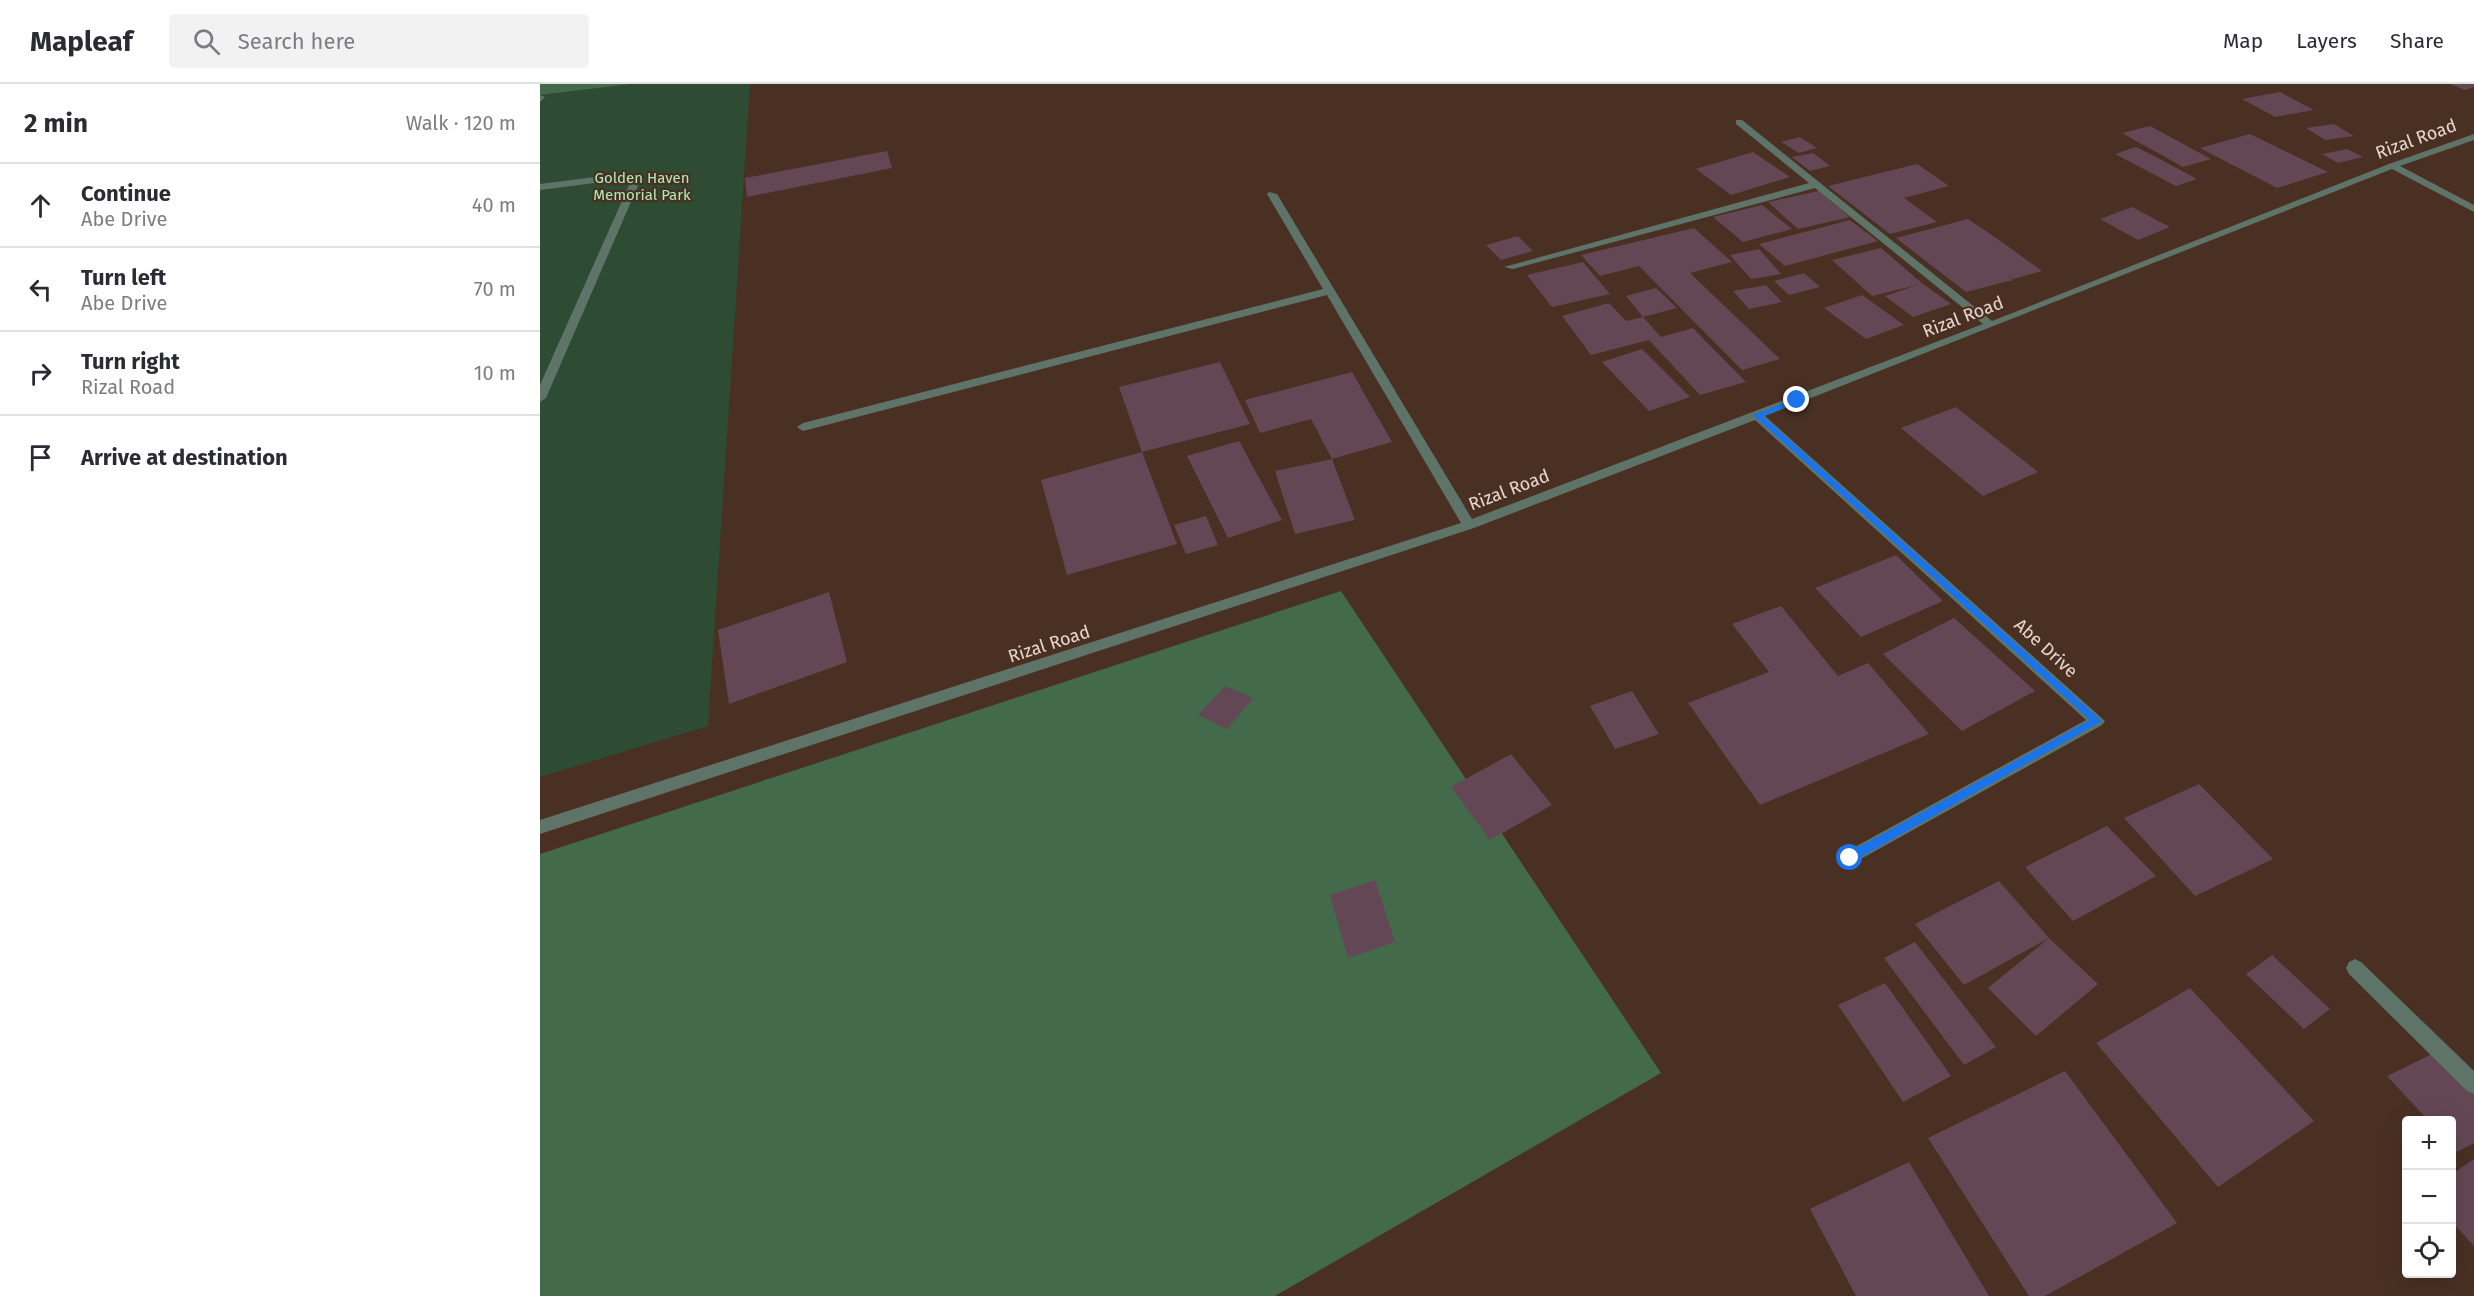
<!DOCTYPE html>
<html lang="en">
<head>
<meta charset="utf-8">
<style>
	:root { --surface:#fff; --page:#f2f2f3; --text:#2b2b33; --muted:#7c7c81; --line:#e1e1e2 }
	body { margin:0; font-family:"Fira Sans",sans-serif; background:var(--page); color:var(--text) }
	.controls { position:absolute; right:18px; bottom:18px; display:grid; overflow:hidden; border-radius:6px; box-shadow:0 6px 24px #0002 }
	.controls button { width:54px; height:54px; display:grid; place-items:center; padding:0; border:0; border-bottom:2px solid var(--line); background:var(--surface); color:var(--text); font:30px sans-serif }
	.stop { position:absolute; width:18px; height:18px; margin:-14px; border:4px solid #1a73e8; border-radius:50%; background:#fff }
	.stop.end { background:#1a73e8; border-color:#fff; box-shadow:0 2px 6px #0008 }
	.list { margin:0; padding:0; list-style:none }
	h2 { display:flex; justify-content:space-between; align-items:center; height:78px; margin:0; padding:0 24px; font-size:26px }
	h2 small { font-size:20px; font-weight:400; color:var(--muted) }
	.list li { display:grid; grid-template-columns:39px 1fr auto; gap:18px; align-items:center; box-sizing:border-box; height:84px; padding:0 24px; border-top:2px solid var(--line) }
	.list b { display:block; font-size:22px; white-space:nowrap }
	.list p { margin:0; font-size:20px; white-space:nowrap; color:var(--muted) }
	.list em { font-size:20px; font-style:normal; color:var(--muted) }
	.icon { flex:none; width:33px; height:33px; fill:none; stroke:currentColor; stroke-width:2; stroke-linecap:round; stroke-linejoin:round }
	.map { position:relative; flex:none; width:1934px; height:1212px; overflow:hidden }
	header { display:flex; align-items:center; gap:36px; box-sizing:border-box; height:84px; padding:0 30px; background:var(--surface); border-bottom:2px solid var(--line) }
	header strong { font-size:28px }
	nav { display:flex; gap:33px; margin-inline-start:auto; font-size:21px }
	.search { width:420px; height:54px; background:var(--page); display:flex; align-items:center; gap:15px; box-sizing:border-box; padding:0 21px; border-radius:6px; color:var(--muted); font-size:22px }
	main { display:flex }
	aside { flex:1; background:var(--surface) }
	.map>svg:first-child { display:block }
	.green { fill:#2d4c33 }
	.forest { fill:#436a4b }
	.building { fill:#634754 }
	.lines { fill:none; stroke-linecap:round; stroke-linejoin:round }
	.minor { fill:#5f7469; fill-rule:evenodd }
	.route { fill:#1a73e8 }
	.labels { text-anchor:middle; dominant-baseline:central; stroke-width:4.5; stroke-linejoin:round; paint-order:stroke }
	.far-park-label { font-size:15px; fill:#adecb8; stroke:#493023 }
	.street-label { font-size:18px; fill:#e7d6ce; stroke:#493023 }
</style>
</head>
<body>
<header>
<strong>Mapleaf</strong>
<div class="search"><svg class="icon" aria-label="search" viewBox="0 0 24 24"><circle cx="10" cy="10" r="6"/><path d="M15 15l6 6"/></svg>Search here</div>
<nav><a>Map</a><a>Layers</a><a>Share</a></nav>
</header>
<main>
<aside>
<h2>2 min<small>Walk · 120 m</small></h2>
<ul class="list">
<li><svg class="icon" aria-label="ahead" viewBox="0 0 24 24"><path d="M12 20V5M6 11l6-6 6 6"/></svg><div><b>Continue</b><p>Abe Drive</p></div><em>40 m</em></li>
<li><svg class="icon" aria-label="left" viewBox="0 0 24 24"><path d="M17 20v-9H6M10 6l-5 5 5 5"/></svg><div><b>Turn left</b><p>Abe Drive</p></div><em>70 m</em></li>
<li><svg class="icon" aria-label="right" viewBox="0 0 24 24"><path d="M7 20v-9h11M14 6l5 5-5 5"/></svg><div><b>Turn right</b><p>Rizal Road</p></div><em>10 m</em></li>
<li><svg class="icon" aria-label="arrive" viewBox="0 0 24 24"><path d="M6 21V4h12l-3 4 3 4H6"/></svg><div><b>Arrive at destination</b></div></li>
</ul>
</aside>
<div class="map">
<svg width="1934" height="1212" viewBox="0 0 1934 1212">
	<rect width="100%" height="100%" fill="#493023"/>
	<path class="green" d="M91 0H210L168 642 0 693V11Z"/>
	<path class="forest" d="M0 0H91L0 11Z
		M801 507 1121 989 735 1212H0V770Z"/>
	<path class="building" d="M1910 0H1934V3L1925 6Z
		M1740 8 1774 26 1735 33 1702 15Z
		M1794 40 1814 52 1785 56 1766 44Z
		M1610 42 1671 75 1643 83 1582 49Z
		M1710 50 1788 88 1737 104 1660 64Z
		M1260 53 1277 64 1259 69 1241 58Z
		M1596 63 1614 72 1657 95 1636 102 1575 70Z
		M1807 65 1823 73 1798 79 1782 70Z
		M347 67 352 84 207 113 205 94Z
		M1213 68 1250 93 1191 111 1156 85Z
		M1273 69 1290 82 1270 87 1252 73Z
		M1377 80 1409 102 1364 114 1397 138 1350 150 1288 102Z
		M1279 107 1310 133 1258 145 1228 118Z
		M1222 121 1252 145 1203 158 1173 133Z
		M1592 123 1630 143 1598 156 1560 135Z
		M1428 135 1462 158 1502 187 1473 195 1468 191 1473 196 1426 208 1356 154Z
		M1310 136 1338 157 1245 182 1219 160Z
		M1154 144 1192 178 1150 189 1240 275 1202 286 1099 182 1060 192 1041 171Z
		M978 152 993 167 961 176 946 161Z
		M1341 164 1383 200 1411 220 1373 233 1345 212 1377 201 1332 212 1292 176Z
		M1219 165 1241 190 1211 195 1190 171Z
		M1043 178 1070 210 1012 223 987 191Z
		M1264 189 1280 203 1249 211 1234 197Z
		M1226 201 1242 218 1209 225 1193 207Z
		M1116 204 1137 224 1103 233 1086 212Z
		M1322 211 1364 241 1326 255 1284 224Z
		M1069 219 1086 237 1103 233 1121 253 1153 244 1206 298 1160 311 1109 256 1051 271 1022 232Z
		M1102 265 1150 313 1109 327 1062 278Z
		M680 278 710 340 602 368 579 303Z
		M812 288 852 358 792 375 771 335 720 349 705 316Z
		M1416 323 1498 388 1443 412 1361 344Z
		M699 357 742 436 688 454 647 372Z
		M602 368 637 460 527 491 501 396Z
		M792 375 815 436 755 450 735 387Z
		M666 432 678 461 646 470 634 441Z
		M1356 471 1403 517 1321 553 1275 504Z
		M289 508 307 578 189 620 178 546Z
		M1241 522 1298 592 1328 579 1389 650 1220 721 1148 619 1229 588 1192 540Z
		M1414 534 1495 607 1422 647 1343 570Z
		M685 602 713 614 687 645 658 631Z
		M1092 607 1119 650 1075 665 1050 622Z
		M971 670 1012 721 950 756 911 703Z
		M1659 700 1733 775 1655 812 1584 734Z
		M1567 742 1616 792 1533 837 1485 783Z
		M835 796 855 858 808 874 790 811Z
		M1459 797 1509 854 1424 901 1375 840Z
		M1509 854 1558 900 1496 952 1448 904Z
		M1375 858 1456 963 1424 981 1344 874Z
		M1732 871 1790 925 1764 945 1706 890Z
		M1345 899 1411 992 1363 1018 1298 921Z
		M1650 904 1774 1037 1678 1103 1556 959Z
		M1898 967 1934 1005V1059L1917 1068 1912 1062V1036H1888L1847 992Z
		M1525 987 1637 1139 1505 1212H1489L1388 1054Z
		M1934 1075V1162L1912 1138V1090Z
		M1369 1078 1449 1212H1316L1270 1125Z"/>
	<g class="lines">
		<path class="minor" d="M0 11 5 13 0 18Z
			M1196 36H1202L1452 237 1849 80 1934 50V56L1860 82 1934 121V128L1852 85 1225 332 1565 637 1562 641 1310 781 1304 779 1302 774 1304 769 1546 636 1215 336 934 444 0 750V736L921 439 787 211 263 347 257 343 263 339 783 205 727 110 729 108 737 110 932 435 1443 240 1275 104 973 185 964 183 1269 99 1196 40Z
			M78 90 100 97 6 314 0 318V301L90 99 78 96 0 106V100Z
			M1815 875 1821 878 1934 987V1010L1927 1007 1809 890 1806 884 1809 878Z"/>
	</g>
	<path class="route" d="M1257 314 1260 315V318L1223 332 1562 637 1310 779 1306 777V770L1550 636 1213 331Z"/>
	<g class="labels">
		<g class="far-park-label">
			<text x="102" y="94">Golden Haven<tspan x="102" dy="17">Memorial Park</tspan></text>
		</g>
		<g class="street-label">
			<text transform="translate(1876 55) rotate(-20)">Rizal Road</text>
			<text transform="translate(1423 233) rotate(-21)">Rizal Road</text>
			<text transform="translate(969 406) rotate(-21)">Rizal Road</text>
			<text transform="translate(509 560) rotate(-18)">Rizal Road</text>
			<text transform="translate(1506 564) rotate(42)">Abe Drive</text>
		</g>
	</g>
</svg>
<div class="controls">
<button>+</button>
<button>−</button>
<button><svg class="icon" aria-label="locate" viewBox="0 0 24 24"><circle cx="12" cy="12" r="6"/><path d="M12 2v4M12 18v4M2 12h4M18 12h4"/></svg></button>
</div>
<div class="stop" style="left:1310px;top:774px"></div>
<div class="stop end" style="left:1257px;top:316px"></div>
</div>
</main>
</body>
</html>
